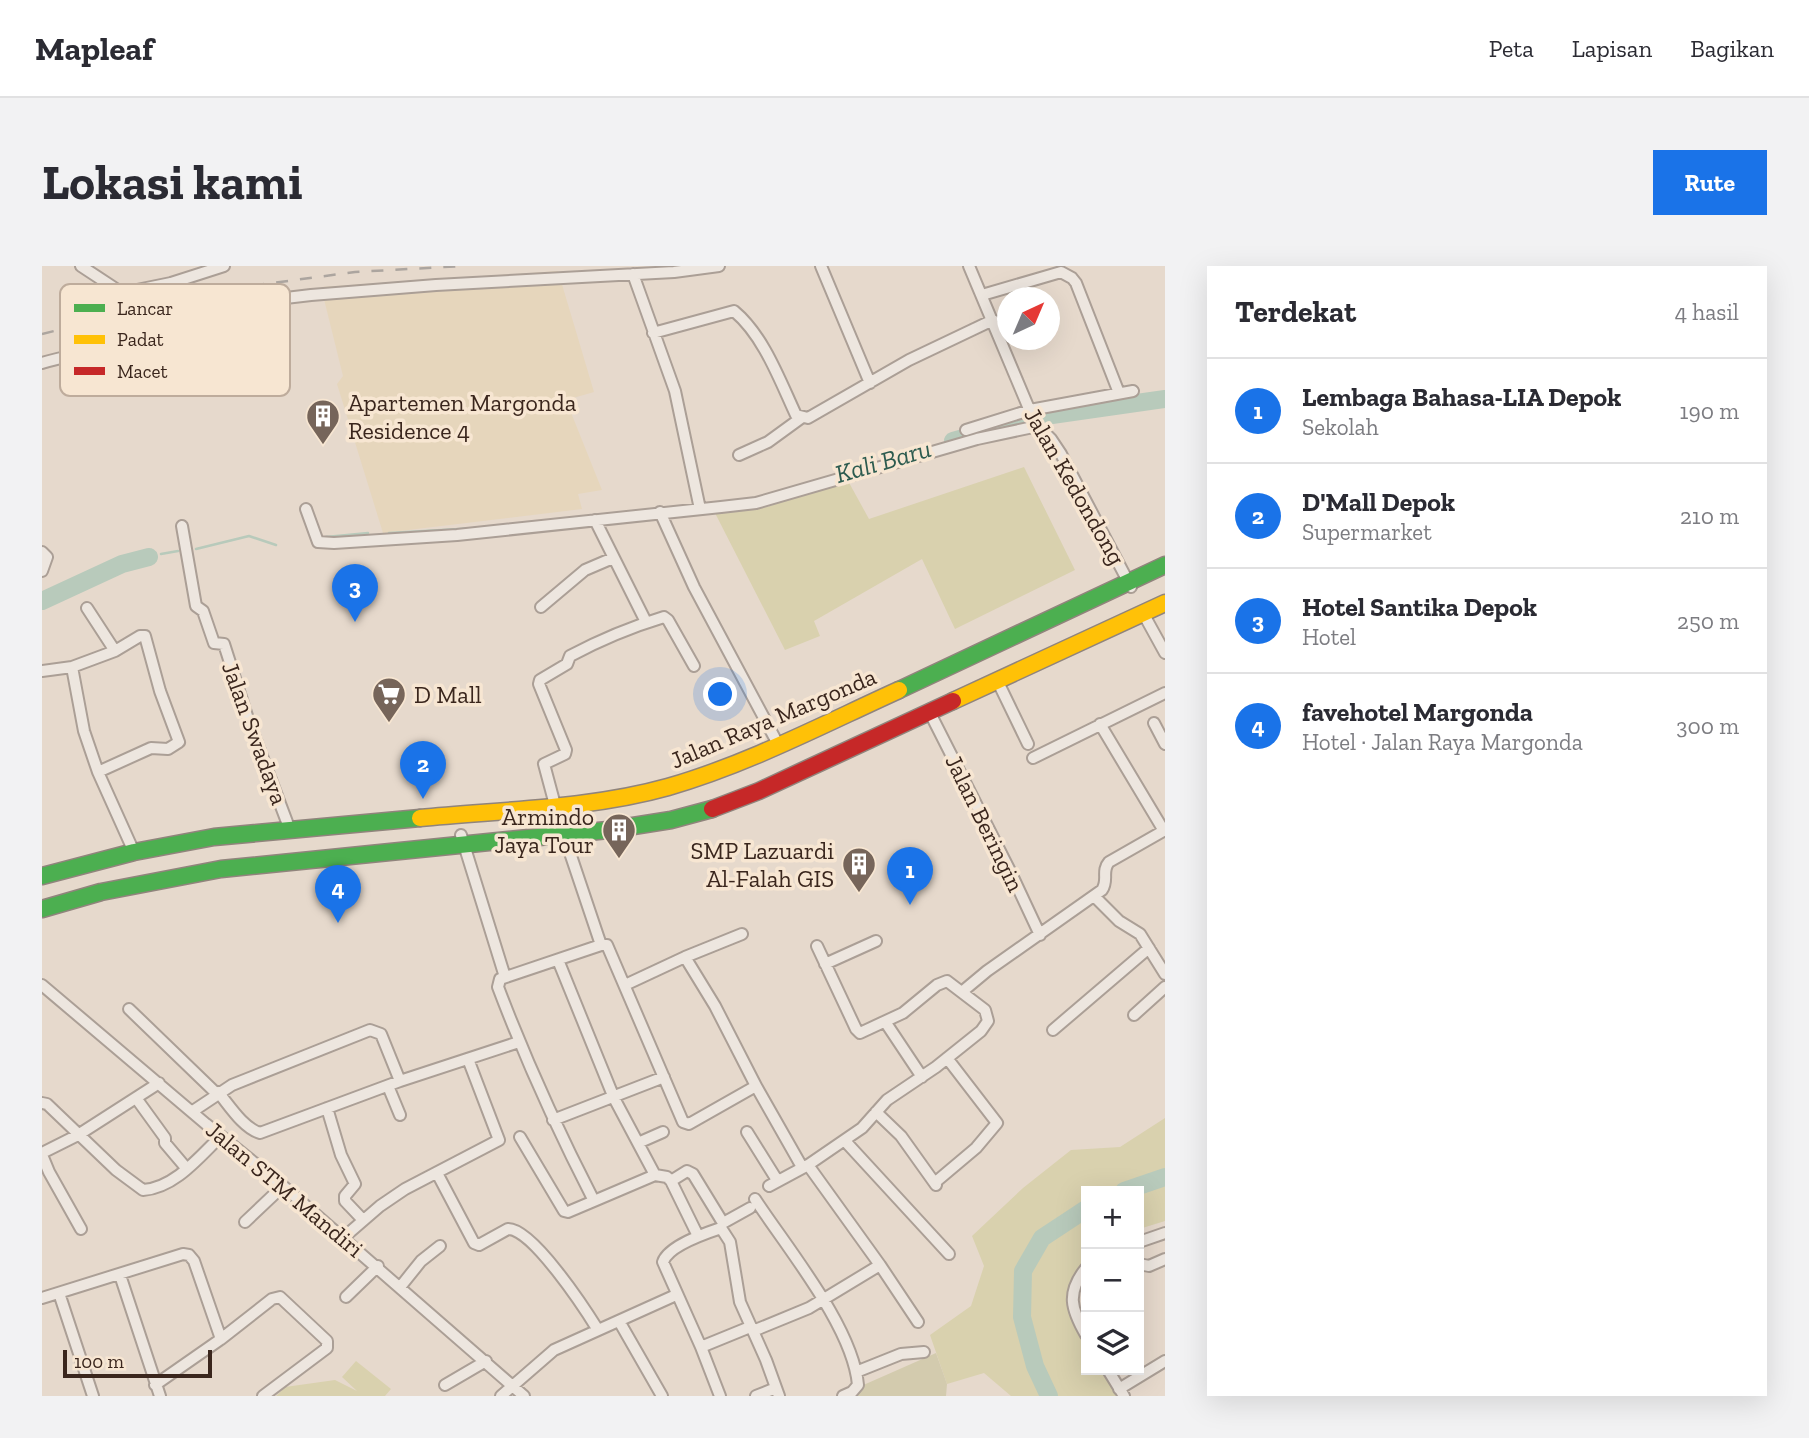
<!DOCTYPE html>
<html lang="id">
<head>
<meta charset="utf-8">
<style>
	:root { --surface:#fff; --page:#f2f2f3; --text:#2b2b33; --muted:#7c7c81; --line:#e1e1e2; --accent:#1a73e8 }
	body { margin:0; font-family:"Zilla Slab",serif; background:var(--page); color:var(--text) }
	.controls { position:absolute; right:21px; bottom:21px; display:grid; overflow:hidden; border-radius:0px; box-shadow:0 7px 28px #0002 }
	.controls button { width:63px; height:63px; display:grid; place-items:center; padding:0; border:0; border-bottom:2px solid var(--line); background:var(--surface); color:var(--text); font:35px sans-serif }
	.compass { position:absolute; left:955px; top:21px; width:63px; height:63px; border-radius:50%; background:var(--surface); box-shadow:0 7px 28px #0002; rotate:44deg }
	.scale { position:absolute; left:21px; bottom:18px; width:149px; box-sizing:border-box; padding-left:7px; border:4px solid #3a261d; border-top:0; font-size:19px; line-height:24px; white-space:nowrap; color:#3a261d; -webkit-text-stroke:5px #f7e6d2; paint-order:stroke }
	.you { position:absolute; left:679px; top:429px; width:24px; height:24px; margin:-18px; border:5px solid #fff; border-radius:50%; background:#1a73e8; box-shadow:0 0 0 10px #1a73e833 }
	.badge { display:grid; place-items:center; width:46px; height:46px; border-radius:50%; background:var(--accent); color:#fff; font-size:23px; font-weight:700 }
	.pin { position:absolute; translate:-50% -58px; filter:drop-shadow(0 2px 4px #0008) }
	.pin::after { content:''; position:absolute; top:37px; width:24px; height:21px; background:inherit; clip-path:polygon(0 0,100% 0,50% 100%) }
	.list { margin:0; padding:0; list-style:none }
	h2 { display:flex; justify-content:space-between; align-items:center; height:91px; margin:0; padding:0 28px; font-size:30px }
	h2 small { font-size:23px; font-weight:400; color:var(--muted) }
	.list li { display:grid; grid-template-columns:46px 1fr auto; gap:21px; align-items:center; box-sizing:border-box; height:105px; padding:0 28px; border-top:2px solid var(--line) }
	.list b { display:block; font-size:26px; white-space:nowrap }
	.list p { margin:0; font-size:23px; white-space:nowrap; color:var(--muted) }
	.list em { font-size:23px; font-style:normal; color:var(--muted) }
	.icon { flex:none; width:38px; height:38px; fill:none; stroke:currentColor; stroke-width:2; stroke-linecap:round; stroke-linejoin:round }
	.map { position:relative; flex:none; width:1123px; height:1130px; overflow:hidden; border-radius:0px }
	header { display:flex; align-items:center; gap:42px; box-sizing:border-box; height:98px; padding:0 35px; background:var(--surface); border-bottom:2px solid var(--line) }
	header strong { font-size:33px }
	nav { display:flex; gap:38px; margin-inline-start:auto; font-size:24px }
	.intro { display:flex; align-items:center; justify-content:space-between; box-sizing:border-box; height:168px; padding:0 42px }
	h1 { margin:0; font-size:49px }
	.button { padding:18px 32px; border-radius:0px; background:var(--accent); color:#fff; font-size:24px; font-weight:700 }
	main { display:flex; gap:42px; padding:0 42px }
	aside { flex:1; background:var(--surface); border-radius:0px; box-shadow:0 7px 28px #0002 }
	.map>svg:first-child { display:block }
	.farmland { fill:#e6d6bc }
	.green { fill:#d9d1ae }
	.cemetery { fill:#d3cbae }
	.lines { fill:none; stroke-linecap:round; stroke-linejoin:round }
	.stream { stroke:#b8cabb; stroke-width:2.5 }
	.river { stroke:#b8cabb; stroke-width:18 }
	.street-casing { stroke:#ab9f96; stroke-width:14 }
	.fast-casing { stroke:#90847c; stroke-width:19 }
	.slow-casing { stroke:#90847c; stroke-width:19 }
	.jam-casing { stroke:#90847c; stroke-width:19 }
	.street { stroke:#ede6df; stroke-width:10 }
	.fast { stroke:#4caf50; stroke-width:16 }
	.slow { stroke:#ffc107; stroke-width:16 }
	.jam { stroke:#c62828; stroke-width:16 }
	.rail { stroke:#aca59f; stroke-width:2.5; stroke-dasharray:12 12; stroke-linecap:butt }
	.labels { text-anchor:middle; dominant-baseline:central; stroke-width:7; stroke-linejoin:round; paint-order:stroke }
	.poi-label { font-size:24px; fill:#3a261d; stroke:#f7e6d2; text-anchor:start }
	.street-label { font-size:24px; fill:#3a261d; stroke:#f7e6d2 }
	.water-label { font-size:26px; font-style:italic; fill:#2c5b4f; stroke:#f7e6d2 }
	.key { fill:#f7e6d2; stroke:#beac9c; stroke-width:2 }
	.key-label { font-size:19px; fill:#3a261d }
</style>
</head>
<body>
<header>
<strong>Mapleaf</strong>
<nav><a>Peta</a><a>Lapisan</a><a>Bagikan</a></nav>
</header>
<div class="intro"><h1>Lokasi kami</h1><a class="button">Rute</a></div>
<main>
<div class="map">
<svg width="1123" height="1130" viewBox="0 0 1123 1130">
	<rect width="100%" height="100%" fill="#e6d9cc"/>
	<path class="farmland" d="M516 5 552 126 524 134 560 224 536 228 540 243 341 267 295 118 301 110 279 21Z"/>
	<path class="green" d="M982 201 1033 304 913 363 880 293 772 355 778 370 743 384 673 247 725 241 805 213 827 253Z
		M1123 852V955L1097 963V925H1044V995L1026 1023 1033 1057 1044 1077V1104H1060L1075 1130H969L942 1107 905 1118 888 1069 929 1040 942 1000 930 970 981 922 1029 884 1078 881Z
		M314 1095 349 1123 343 1130H234L243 1121 293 1114 315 1125 300 1111Z"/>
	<path class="cemetery" d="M894 1087 905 1118 904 1130H802L801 1128Z"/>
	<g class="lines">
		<path class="stream" d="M347 267 435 262
			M284 271 326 267
			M154 283 207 270 234 279
			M119 288 136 285"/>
		<path class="river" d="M911 175 996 151 1123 133
			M0 335 80 298 107 291
			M1082 925 1123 911
			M1007 1130 993 1100 980 1051 981 1005 1000 972 1044 943"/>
		<g class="street-casing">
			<path id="street" d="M39 0 80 27 129 17 182 0
				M779 0 828 117
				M927 0 993 157 1009 173 1019 188 1089 321
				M591 8 633 125 658 243
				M940 29 1019 6 1030 12 1034 17 1077 127
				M611 67 692 45C722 70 738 115 754 149L766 152 867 94 951 54
				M0 97C45 84 98 79 138 52L210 36 269 29 394 19 632 6 677 0
				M924 164 988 144 1091 125
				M697 189 726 176 759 152
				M264 243 276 276 292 277 415 269 679 241 714 237 935 173 996 160
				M618 246 652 321 737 480
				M553 254 604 356
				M140 260 154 340 161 345 172 377 182 378 206 453 248 564
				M0 286 5 291 0 305
				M499 341 543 304 571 292
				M45 342 73 385
				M1101 347 1123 387
				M30 401 73 385 98 370H103L118 425 137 476 126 483 109 482 56 506
				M0 405 30 401 42 465 56 506 92 586
				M955 414 986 478
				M887 445 969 607 998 669
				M1112 457 1123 478
				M1058 458 1122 565
				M991 492 1123 427
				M513 539 502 498 523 488 524 484 497 418 498 414 525 398 528 390C558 374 589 361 622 351L626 354 652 400
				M419 569 463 711
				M522 569 559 679
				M1052 630 1077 655 1098 668 1123 708
				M643 691 673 740 714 820
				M516 694 572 832 613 909
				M783 698 834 675
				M0 719 164 858 241 920 482 1130
				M583 719 643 691 700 668
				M921 725 945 705 1060 624C1067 614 1059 605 1067 596L1123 564
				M87 743 174 827
				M1092 749 1123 721
				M844 757 880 811
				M1011 764 1107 682
				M346 820 358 849
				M176 826C187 839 201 862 218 867L358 815 477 776
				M94 832 123 872V877L145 903
				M0 837 5 838 74 904 101 924C133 922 158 890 179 870
				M285 842 299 889 313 918 303 930V935L321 954
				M151 845 190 819 328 764 339 768 358 815
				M834 846 859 870 894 919
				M511 854 622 811
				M705 866 735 914
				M478 871 522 945 526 946 552 935
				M803 875 907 988
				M596 877 621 866
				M0 887 36 869 117 817
				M0 889 7 906 39 963
				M766 899 838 999 876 1056
				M395 907 432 977 437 979 466 963C490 962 543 1043 556 1064
				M896 914 934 882 955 857 905 792
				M629 915 645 905 651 908 681 957 708 942
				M727 920 766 899 820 862 845 834 894 801 939 765 946 755 943 744 905 715 895 719 861 747 818 767 814 763 775 680
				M713 933C745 982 811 1061 816 1119L810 1126 801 1130
				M203 956 241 920
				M656 970 629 915 625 911 613 909 552 935C516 865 484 795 456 721L458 713 559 679H565L641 856 647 858 714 820 760 901
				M301 972 338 940 363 923 457 874 426 793
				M1097 976 1123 967
				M1097 998 1107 1000 1123 993
				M1044 1002C1024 1027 1029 1043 1044 1069
				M78 1009 118 1130
				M359 1020 379 995 398 980
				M17 1027 51 1130
				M304 1031 336 1000
				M0 1032 141 988 147 989 152 995 179 1073 230 1033 238 1031 285 1075V1082L221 1130
				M577 1055 620 1130
				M711 1065 767 1042 838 999
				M659 1081 708 1061
				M1066 1104 1082 1130
				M814 1106 859 1088 882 1086
				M113 1119 179 1073
				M403 1119 444 1095
				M1077 1123 1123 1095
				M459 1130 512 1084 634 1029
				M678 1130 659 1081 621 996C626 980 664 967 679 962L688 976 698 1036 724 1094 737 1130
				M714 1130 734 1122"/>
		</g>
		<g class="fast-casing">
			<path id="fast" d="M857 424 1123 299
				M0 610 92 586 172 571 378 552
				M0 643 59 626 179 603 566 564 629 554 670 543"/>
		</g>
		<g class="slow-casing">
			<path id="slow" d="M911 435 1123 337
				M378 552C459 544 548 543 626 521 706 498 782 458 857 424"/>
		</g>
		<g class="jam-casing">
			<path id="jam" d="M670 543 717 525 911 435"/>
		</g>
		<use href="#street" class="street"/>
		<use href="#fast" class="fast"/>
		<use href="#slow" class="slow"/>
		<use href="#jam" class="jam"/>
		<path class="rail" d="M0 68 178 24 313 6 421 0"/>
	</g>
	<defs>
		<g id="building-pin" transform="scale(1.75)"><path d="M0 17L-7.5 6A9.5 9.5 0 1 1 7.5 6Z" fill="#76655a" stroke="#f7e6d2"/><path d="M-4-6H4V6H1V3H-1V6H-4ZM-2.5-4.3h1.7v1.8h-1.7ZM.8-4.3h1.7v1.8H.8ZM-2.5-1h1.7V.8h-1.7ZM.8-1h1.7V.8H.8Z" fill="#fff"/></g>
		<g id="supermarket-pin" transform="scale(1.75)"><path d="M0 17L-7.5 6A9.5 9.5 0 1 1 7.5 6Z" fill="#76655a" stroke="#f7e6d2"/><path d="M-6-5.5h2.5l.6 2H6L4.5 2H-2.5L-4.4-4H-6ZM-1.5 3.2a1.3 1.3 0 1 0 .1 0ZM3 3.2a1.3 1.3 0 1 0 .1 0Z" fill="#fff"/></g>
	</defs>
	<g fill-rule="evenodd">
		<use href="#building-pin" x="281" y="150"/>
		<use href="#supermarket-pin" x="347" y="428"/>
		<use href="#building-pin" x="577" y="564"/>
		<use href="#building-pin" x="817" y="598"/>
	</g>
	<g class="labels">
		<g class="poi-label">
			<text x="306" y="136">Apartemen Margonda<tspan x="306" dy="28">Residence 4</tspan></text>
			<text x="372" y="428">D Mall</text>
			<text x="552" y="550" text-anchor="end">Armindo<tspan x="552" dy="28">Jaya Tour</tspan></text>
			<text x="792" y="584" text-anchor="end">SMP Lazuardi<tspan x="792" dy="28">Al-Falah GIS</tspan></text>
		</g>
		<g class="street-label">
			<text transform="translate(1033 220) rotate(60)">Jalan Kedondong</text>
			<text transform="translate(731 452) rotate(-23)">Jalan Raya Margonda</text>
			<text transform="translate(213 467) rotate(70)">Jalan Swadaya</text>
			<text transform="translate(943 557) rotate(64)">Jalan Beringin</text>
			<text transform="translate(243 923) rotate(40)">Jalan STM Mandiri</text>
		</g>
		<g class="water-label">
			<text transform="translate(841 195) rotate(-16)">Kali Baru</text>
		</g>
	</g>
	<rect x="18" y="18" width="230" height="112" rx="10" class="key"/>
	<rect x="32" y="38" width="31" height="8" fill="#4caf50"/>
	<rect x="32" y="69" width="31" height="9" fill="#ffc107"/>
	<rect x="32" y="101" width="31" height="8" fill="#c62828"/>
	<g class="key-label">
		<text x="75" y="49">Lancar</text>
		<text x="75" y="80">Padat</text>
		<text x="75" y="112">Macet</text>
	</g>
</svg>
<div class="controls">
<button>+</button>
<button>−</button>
<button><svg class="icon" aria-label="layers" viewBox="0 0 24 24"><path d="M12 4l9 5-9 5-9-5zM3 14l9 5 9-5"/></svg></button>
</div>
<svg class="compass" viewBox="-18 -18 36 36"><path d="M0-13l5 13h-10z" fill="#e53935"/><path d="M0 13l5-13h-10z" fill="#7c7c81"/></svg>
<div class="scale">100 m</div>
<div class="you"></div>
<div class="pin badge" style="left:868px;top:639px">1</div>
<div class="pin badge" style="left:381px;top:533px">2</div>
<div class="pin badge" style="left:313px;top:356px">3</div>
<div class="pin badge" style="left:296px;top:657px">4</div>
</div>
<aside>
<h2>Terdekat<small>4 hasil</small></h2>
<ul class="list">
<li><span class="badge">1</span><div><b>Lembaga Bahasa-LIA Depok</b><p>Sekolah</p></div><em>190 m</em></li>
<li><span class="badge">2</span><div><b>D'Mall Depok</b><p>Supermarket</p></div><em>210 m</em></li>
<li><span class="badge">3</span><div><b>Hotel Santika Depok</b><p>Hotel</p></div><em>250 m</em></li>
<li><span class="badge">4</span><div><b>favehotel Margonda</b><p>Hotel · Jalan Raya Margonda</p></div><em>300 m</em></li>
</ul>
</aside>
</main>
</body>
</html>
